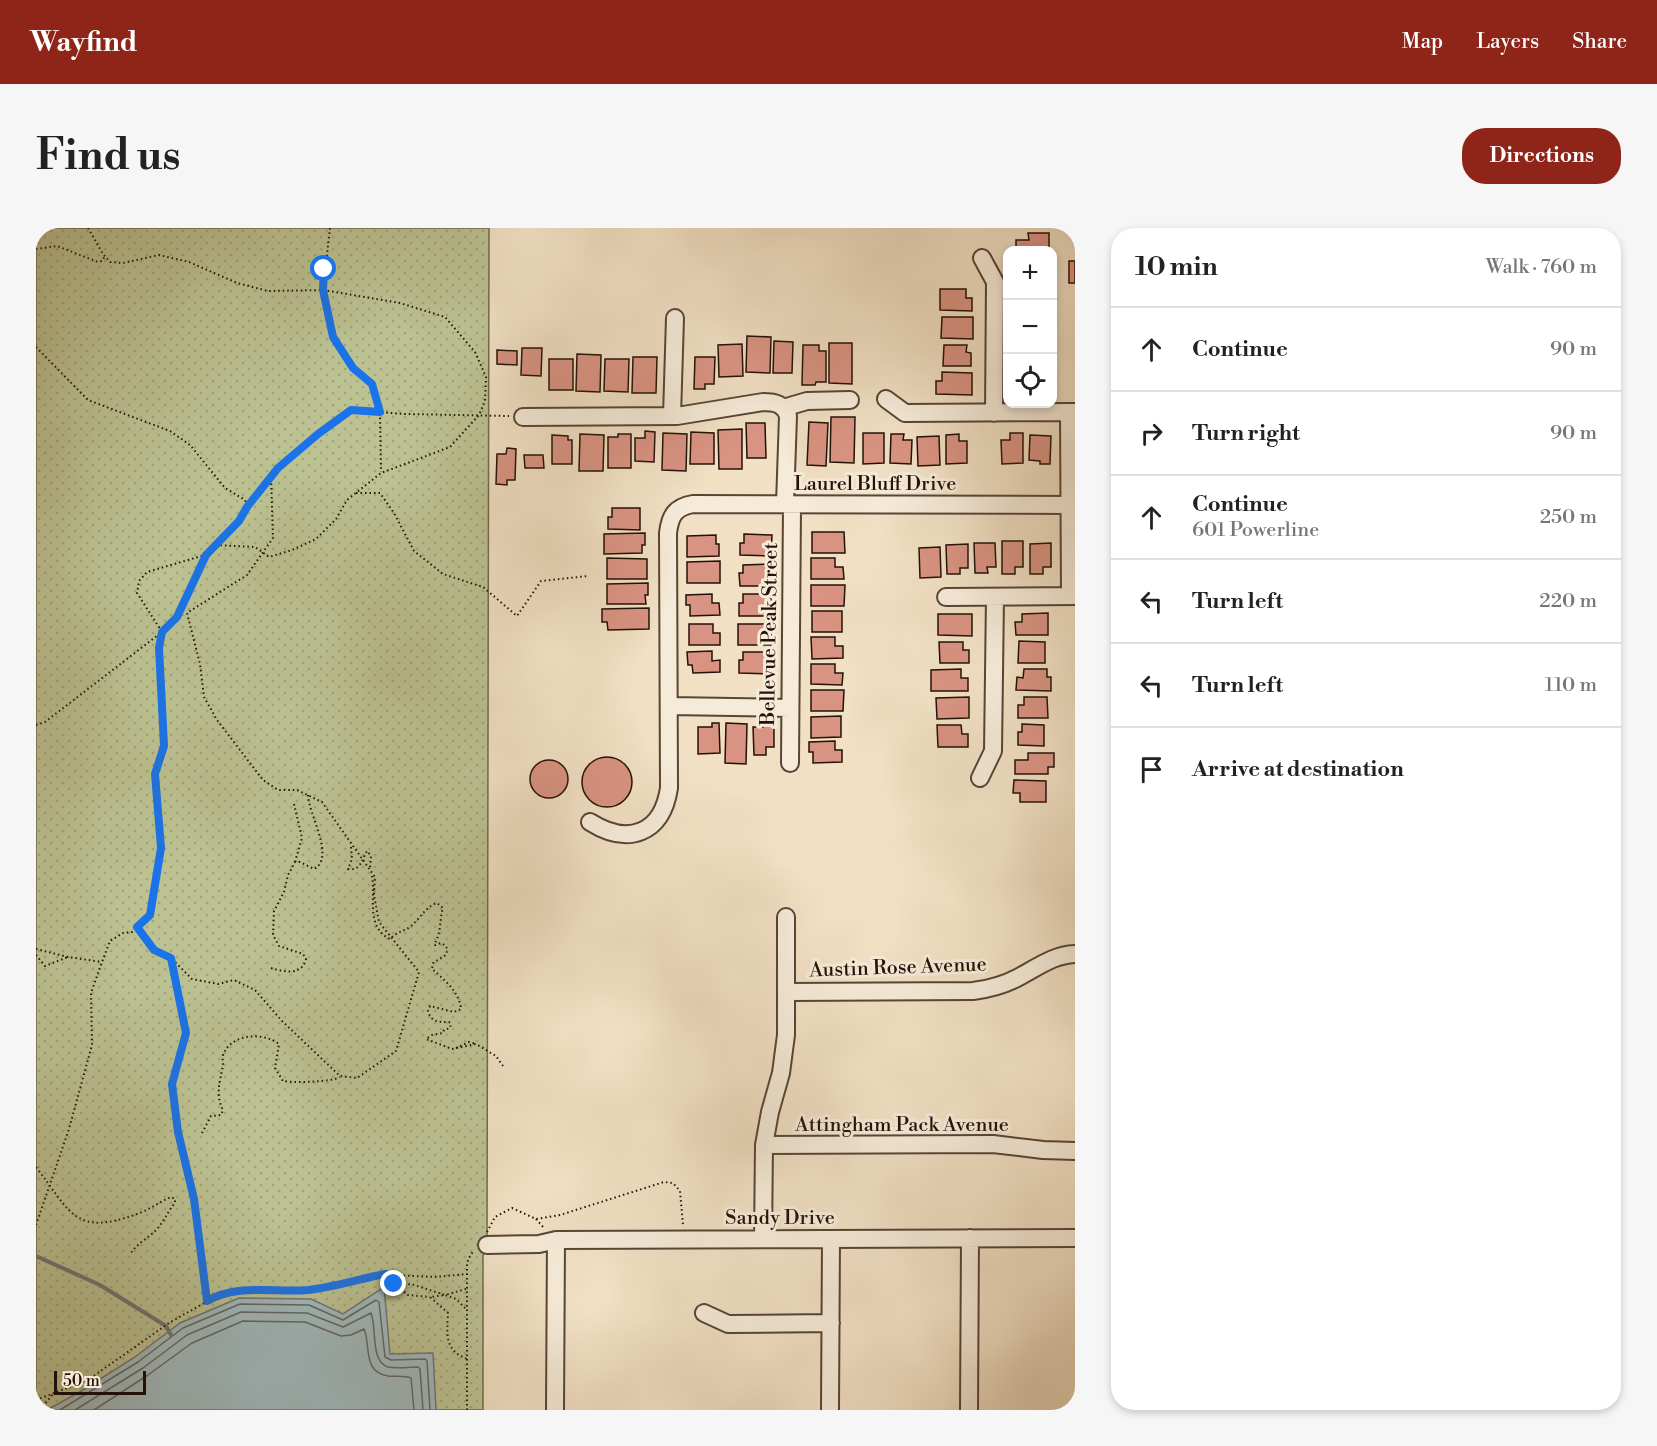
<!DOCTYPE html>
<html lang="en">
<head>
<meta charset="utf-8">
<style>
	:root { --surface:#fff; --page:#f6f6f6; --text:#222; --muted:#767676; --line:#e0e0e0; --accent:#8f2418 }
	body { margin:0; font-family:"Libre Bodoni",serif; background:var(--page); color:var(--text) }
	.controls { position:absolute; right:18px; top:18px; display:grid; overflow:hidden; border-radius:12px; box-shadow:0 3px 9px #0003 }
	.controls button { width:54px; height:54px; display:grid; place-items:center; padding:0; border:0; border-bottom:2px solid var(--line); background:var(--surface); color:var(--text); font:30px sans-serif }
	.scale { position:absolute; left:18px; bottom:15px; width:92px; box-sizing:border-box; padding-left:6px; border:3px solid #241107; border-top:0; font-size:16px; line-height:21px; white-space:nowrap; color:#241107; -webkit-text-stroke:4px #f6ebd9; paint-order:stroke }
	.stop { position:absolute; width:18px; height:18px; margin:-14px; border:4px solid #1a73e8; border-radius:50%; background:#fff }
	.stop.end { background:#1a73e8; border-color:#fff; box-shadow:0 2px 6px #0008 }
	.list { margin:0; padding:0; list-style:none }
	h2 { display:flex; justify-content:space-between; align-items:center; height:78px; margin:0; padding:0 24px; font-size:26px }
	h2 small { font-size:20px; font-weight:400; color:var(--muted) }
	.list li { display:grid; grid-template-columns:39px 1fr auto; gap:18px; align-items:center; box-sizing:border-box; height:84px; padding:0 24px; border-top:2px solid var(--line) }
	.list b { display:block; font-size:22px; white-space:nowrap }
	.list p { margin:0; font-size:20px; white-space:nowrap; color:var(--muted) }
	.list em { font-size:20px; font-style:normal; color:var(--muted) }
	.icon { flex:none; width:33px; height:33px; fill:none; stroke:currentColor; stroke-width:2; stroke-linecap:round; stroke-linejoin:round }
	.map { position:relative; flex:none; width:1039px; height:1182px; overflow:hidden; border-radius:24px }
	header { display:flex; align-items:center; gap:36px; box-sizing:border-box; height:84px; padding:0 30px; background:var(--accent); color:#fff }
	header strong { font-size:28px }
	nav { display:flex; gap:33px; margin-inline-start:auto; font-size:21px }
	.intro { display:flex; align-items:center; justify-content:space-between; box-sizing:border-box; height:144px; padding:0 36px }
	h1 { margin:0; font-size:42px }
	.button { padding:15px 27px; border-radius:24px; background:var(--accent); color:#fff; font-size:21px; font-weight:700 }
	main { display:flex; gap:36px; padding:0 36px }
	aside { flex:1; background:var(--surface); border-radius:24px; box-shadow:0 3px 9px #0003 }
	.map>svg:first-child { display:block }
	.park { fill:url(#park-dots); stroke:#706a4c; stroke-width:1.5 }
	.water { fill:#a0babf; stroke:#6e7675; stroke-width:1.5 }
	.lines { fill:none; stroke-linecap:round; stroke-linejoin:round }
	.shore { stroke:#626663; stroke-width:1.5 }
	.stream { stroke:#6e7675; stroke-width:4 }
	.building { fill:#d99382; stroke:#241107; stroke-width:1.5 }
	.minor-casing { stroke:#574536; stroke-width:20 }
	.path { stroke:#241107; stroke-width:2; stroke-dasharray:1.5 3; stroke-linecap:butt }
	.minor { stroke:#f6ebd9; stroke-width:16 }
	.route { stroke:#1a73e8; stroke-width:8 }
	.labels { text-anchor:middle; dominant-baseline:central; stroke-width:6; stroke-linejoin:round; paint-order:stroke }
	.street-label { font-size:20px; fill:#241107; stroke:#f6ebd9 }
</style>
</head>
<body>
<header>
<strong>Wayfind</strong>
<nav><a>Map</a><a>Layers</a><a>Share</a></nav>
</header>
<div class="intro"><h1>Find us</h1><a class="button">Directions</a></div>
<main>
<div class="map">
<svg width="1039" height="1182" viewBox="0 0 1039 1182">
	<defs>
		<pattern id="park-dots" width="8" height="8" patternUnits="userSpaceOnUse" patternTransform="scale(1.5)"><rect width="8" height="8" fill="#bcc292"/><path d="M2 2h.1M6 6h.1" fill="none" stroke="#a1a67c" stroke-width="1.8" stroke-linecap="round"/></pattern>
	</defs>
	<rect width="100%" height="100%" fill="#f1e0c4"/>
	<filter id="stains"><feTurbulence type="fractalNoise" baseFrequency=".00333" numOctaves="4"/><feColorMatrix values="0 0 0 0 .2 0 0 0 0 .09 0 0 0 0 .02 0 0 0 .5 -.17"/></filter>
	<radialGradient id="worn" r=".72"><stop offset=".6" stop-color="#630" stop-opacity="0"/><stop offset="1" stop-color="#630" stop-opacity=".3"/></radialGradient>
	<path class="park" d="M0 0H453L451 1017 447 1028V1182H0Z"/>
	<path class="water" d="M348 1059 354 1126 397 1125 400 1182H11L47 1162 99 1129 144 1095 203 1070 275 1071 307 1086Z"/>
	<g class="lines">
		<path class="shore" d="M24 1182 102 1134 147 1100 204 1076 273 1077 307 1092 340 1072 343 1074 349 1129 355 1132 389 1131 391 1133 394 1182
			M39 1182 107 1140 151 1107 205 1084 271 1085 307 1099 335 1085C341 1099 334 1134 352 1139 361 1141 372 1139 382 1139L384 1141 387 1182
			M58 1182 112 1147 156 1115 207 1093 269 1094 305 1108 315 1107 328 1101C335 1117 326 1144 352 1148 360 1149 368 1147 375 1150L378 1182"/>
		<path class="stream" d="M0 1028 64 1057 130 1098 135 1107"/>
	</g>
	<path class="building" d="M992 5H1013V22H980V12H993Z
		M1033 33H1039V55H1033Z
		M904 61H930V70H936V83L904 82Z
		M906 89H937V111L905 110Z
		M711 108 735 109 734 145 710 144Z
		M738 113 757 114 756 145H737Z
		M793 115H816V156L793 155Z
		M706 116 707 148 683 149 682 117Z
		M767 117H783V123H790V154H780L779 157H766Z
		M908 117H931L930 124 935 125V138H907Z
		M486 120H506L505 148 485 147Z
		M461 122 481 123V137L461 136Z
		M541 126 565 127 564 164 540 163Z
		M597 129H621L620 165H596Z
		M659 129H679L678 156H669V161H658Z
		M513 131H537V162H513Z
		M569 131H593L592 164 568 163Z
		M906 144 936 145V167L900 166V153H906Z
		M795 189H819L818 235 794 234Z
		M773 194 792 195 790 238 771 237Z
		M710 195H729L730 230H711Z
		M706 201V241H683L682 202Z
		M609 203 619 204 618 234 599 233V210H609Z
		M655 204 678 205V236H654Z
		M627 205 651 206 650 243 626 242Z
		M827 205H848V235L827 236Z
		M974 205H987V235L966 236 965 212H974Z
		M544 206 568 207 567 243H543Z
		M582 206H595V240H572V209H582Z
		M855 206H868L867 212H876L875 236 854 235Z
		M923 206V213H931V235L910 236V207Z
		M516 207 532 208V212H536V236H516Z
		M994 207 1015 208 1014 236H1004V233L993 232Z
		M903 208 904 237 882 238 881 209Z
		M471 220 480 221 479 252H471V257L460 256 461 226H470Z
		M488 227H507L508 240H489Z
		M576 280H604V302L572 301V289H576Z
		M776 304H808L809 325H776Z
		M609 305V317H606V325L568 326V306Z
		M708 306 736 307 735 328 704 327V315H708Z
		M680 307V316H683V328L651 329V308Z
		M966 313H987V339H979V346H966Z
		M938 315H959L960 339H951L952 345H939Z
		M1015 315V339H1007V346H994V316Z
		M932 316V340H924V346H911L910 317Z
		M904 319 905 349 884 350 883 320Z
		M571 330 611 331V351H571Z
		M775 330H799V339H807L808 351H775Z
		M684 333V355H651V334Z
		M735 336V358H704L703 345H707V337Z
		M612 355V367H609L610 376H571V356Z
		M775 357H809L808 378H775Z
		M676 366V375H683L684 387 654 388V377H650V367Z
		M707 366H735V388H703V375H707Z
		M613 380V401L572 402 571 394H566V381Z
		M776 383H806V404H776Z
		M1012 385V407H980L979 394H986V386Z
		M902 386H936V408L902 407Z
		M653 396H677V405H684V417H653Z
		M702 396H735V417H702Z
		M775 409H799V418H807V430L776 431Z
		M983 413 1009 414V435H982Z
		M903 414H927V422H933V435H904Z
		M676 423V433L684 432V444L657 445 656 437H652L651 424Z
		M707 424H735L734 446 703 445V432H707Z
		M775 436H799V445H807L806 457 775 456Z
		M925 441V450H932V463H895V442Z
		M988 441H1011V449H1015V463L980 462 981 449 987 450Z
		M775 462H808L807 483H775Z
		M933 469V490L901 491 900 470Z
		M988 469H1011L1012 490H982V477H988Z
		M805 488V509L775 510V489Z
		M727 494H738V519H730V527H718L717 499H727Z
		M676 495H683L684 525 662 526V499H676Z
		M690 495 711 496 710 536 689 535Z
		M986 496 1008 497V518L982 517V504H986Z
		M901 497H925L926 506H932V519H902Z
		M799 513V522H806V534L777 535V524H773V514Z
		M992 525H1018V539H1012V546H979V532H992Z
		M546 554a25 25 0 1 1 50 0a25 25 0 1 1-50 0Z
		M494 551a19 19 0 1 1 38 0a19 19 0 1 1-38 0Z
		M978 552 1010 553V574H984V565H977Z"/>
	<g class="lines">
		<g class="minor-casing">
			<path id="minor" d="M946 30 959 54 958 185
				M850 171 869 185 1039 184
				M747 180 771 173 814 172
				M1033 184 1034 368
				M636 188 639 90
				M487 189 641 188 727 174C739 174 748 176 752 188L749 276
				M910 369 1039 368
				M634 478 754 480
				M754 535 756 277
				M944 550 957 523 959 369
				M554 594C592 618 626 606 633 560L632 305C634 288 639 279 657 276L1039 277
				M751 764 937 763C953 761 968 757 983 749 1002 739 1017 727 1039 726
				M728 917 957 916 1007 922 1039 923
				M727 1011 728 917 734 884 745 845 750 807V689
				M451 1017 503 1016 520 1012 1039 1010
				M668 1085 692 1096 795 1095
				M519 1182 520 1012
				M794 1182 795 1011
				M933 1182 934 1010"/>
		</g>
		<path class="path" d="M52 0 67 26 74 34 87 35 123 27 153 34 201 55 232 63 287 62 364 75 409 89 439 124 450 149 449 173 443 187 414 219 345 245 311 272 300 291 280 311 256 322 233 329 219 319 180 317
			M294 0 287 62 297 109 317 140 336 156 344 185 345 244
			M0 21 21 18 62 34 66 33 69 28
			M0 119 52 172 134 203 154 217 189 260 209 272 211 279
			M320 265H344L358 285 378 323 407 346 447 359 481 388 505 353 552 348
			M0 497 9 494 126 404 101 365 103 353 111 344 169 327
			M258 576 266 610 259 634
			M315 619 316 631 312 641C325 643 326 631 331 623L335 628 334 642
			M336 648C340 669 329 699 354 711 363 702 368 704 375 698 384 691 389 679 401 675L407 680C403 692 406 705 398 716L399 717 405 715C411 718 412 720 410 727L397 735 396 741C408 751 424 765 425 781L418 784 394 778 392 783C395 794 402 794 413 794L415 796 414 800 408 802 407 805 396 807 390 811 416 821 440 816 460 828 467 838
			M101 699 118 722 135 730
			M0 721 32 729 66 734
			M0 727 9 738 32 729
			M235 740C248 744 266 748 270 731L267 726 243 718 237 707 238 683 248 664 252 647 259 634H264L278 641C300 630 272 585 272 567
			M420 820 433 814 440 816
			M166 905 175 888 185 887 187 882C179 866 184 854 187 837 187 834 186 830 187 827 195 805 228 804 243 816L239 840 247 853C257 855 297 854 304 849
			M0 939C35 984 38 1009 101 986 113 982 123 974 135 969L139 971V975C133 982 130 989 125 996 117 1008 103 1013 95 1025
			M500 991 508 1000
			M0 997 33 901 56 817 55 765 66 734 74 713 87 705 96 704 114 687 125 620 119 546 128 518 123 420 126 404 141 389 169 327 203 293 211 279 242 240 282 206 315 182 369 186 473 188
			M451 1004 459 989 476 980 500 991 524 987 628 954 637 955 644 963 647 997
			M354 1047 399 1049 431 1046
			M361 1058 372 1067 394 1069
			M430 1061 409 1067 420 1071 431 1082
			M171 1073 157 971 142 904 136 856 150 805 135 730 156 751 182 756 198 752 219 762 246 793 304 848 321 850 360 823 383 744 343 694 338 667 339 649 286 574 261 562H242L227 552 181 492 168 469 164 436 151 385 211 347 237 310 235 248
			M0 1172 52 1152 133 1095 177 1070 212 1061 271 1062 349 1046 354 1047 358 1056 365 1057 375 1056 409 1067 394 1069 412 1085C411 1106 408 1122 431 1131
			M4 1182 17 1166
			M431 1182V1035L434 1028 438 1022"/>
		<use href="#minor" class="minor"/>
	</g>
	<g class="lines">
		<path class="route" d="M288 41 287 62 297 109 317 140 336 156 344 184 315 182 282 206 242 240 211 279 203 293 170 327 141 389 126 404 123 420 128 518 119 546 125 620 114 687 101 699 118 722 135 730 150 805 136 856 142 904 158 971 171 1073C202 1055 239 1065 272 1062 298 1059 323 1051 349 1046L354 1047 358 1056"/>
	</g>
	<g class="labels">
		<g class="street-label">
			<text x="839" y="256">Laurel Bluff Drive</text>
			<text transform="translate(734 406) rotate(-89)">Bellevue Peak Street</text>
			<text transform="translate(862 740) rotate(-2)">Austin Rose Avenue</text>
			<text x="866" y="897">Attingham Pack Avenue</text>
			<text x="744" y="990">Sandy Drive</text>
		</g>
	</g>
	<rect width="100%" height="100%" filter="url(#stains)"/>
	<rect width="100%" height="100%" fill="url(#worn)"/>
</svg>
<div class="controls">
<button>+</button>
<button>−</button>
<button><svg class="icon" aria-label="locate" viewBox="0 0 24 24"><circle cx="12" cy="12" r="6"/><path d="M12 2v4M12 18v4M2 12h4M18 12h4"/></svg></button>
</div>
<div class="scale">50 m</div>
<div class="stop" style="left:288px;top:41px"></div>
<div class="stop end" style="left:358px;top:1056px"></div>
</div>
<aside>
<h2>10 min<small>Walk · 760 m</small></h2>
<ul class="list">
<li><svg class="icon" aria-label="ahead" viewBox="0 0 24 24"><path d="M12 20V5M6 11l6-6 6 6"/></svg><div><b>Continue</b></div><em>90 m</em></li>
<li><svg class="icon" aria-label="right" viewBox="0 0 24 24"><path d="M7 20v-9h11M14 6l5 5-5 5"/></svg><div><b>Turn right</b></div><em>90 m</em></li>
<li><svg class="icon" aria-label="ahead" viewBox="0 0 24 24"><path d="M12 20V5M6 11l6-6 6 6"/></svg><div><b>Continue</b><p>601 Powerline</p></div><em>250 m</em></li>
<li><svg class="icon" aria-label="left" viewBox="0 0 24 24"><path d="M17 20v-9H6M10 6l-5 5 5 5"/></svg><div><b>Turn left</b></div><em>220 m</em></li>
<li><svg class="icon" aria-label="left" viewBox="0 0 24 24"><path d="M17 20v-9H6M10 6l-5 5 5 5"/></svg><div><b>Turn left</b></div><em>110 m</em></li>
<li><svg class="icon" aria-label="arrive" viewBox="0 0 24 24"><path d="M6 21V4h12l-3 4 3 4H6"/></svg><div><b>Arrive at destination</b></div></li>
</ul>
</aside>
</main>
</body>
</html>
